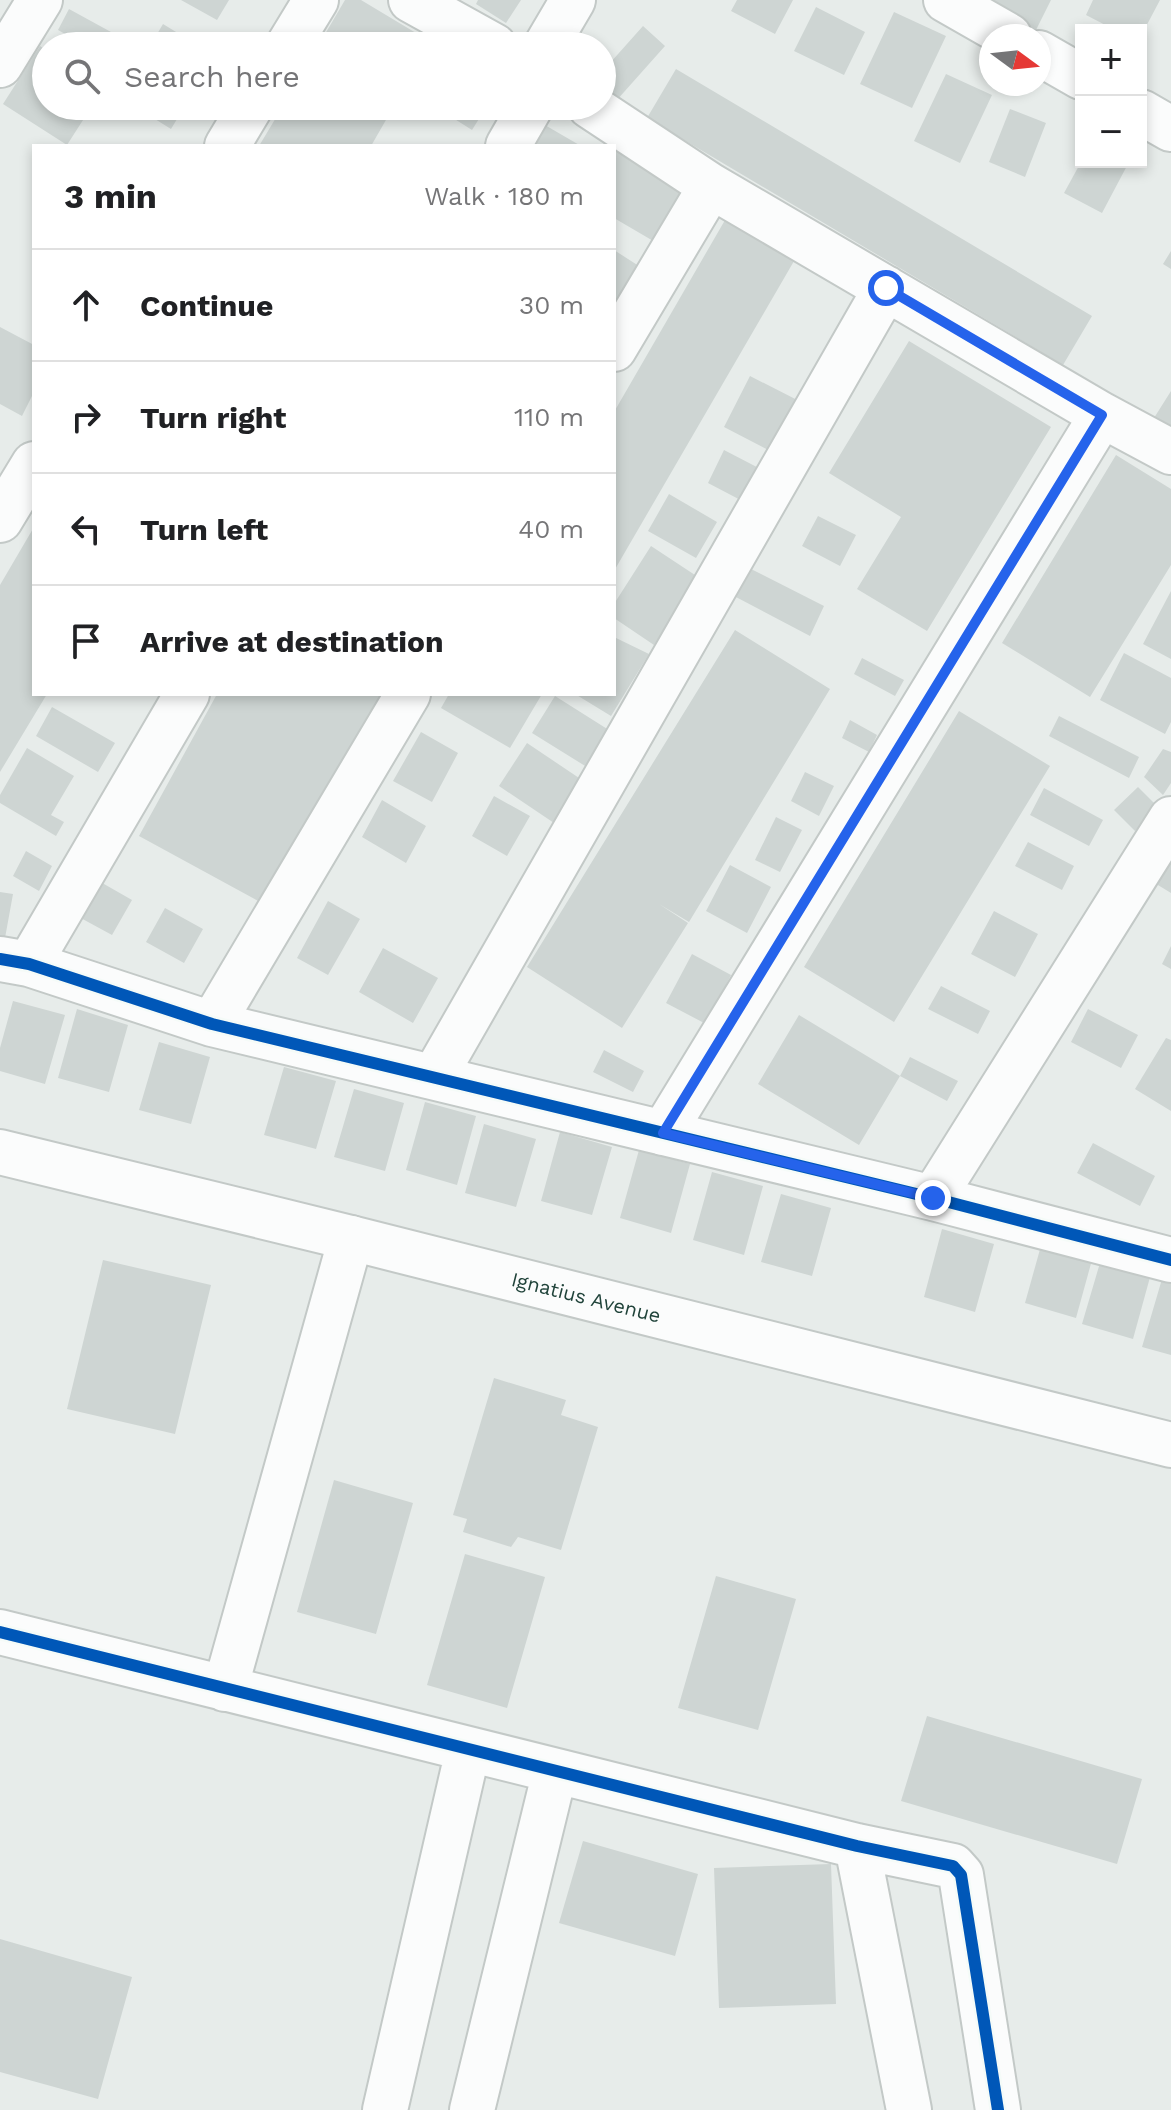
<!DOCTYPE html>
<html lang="en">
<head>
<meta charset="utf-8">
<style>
	:root { --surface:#fff; --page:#f2f2f2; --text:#202124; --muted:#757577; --line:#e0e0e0 }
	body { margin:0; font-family:"Work Sans",sans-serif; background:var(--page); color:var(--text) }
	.controls { position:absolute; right:24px; top:24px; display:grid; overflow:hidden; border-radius:0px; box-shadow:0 4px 12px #0003 }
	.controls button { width:72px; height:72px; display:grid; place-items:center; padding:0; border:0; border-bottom:2px solid var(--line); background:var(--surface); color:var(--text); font:40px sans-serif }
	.compass { position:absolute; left:979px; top:24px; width:72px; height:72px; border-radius:50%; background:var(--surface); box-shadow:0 4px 12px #0003; rotate:105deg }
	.stop { position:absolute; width:24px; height:24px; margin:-18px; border:6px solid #2563eb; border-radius:50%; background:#fff }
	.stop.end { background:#2563eb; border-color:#fff; box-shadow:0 2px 8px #0008 }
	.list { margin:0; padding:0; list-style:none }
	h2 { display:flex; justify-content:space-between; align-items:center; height:104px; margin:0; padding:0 32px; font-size:34px }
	h2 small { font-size:26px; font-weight:400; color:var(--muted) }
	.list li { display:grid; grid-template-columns:52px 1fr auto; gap:24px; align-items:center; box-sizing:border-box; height:112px; padding:0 32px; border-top:2px solid var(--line) }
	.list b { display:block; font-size:30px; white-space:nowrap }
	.list em { font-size:26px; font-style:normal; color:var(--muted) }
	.icon { flex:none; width:44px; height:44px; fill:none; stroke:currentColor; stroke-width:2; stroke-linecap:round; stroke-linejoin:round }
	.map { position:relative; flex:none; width:1171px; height:2110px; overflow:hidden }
	.search { position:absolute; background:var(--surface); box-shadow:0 4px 12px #0003; left:32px; top:32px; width:584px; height:88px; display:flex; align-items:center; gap:20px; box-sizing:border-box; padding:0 28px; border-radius:44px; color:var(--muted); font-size:30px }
	.panel { position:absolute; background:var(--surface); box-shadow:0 4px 12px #0003; left:32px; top:144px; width:584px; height:552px; border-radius:0px }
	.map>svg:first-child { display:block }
	.building { fill:#ced5d3 }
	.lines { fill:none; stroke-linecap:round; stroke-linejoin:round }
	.minor-casing { stroke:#c3c9c7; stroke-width:48 }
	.tertiary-casing { stroke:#c3c9c7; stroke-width:48 }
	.minor { stroke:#fbfcfc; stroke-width:44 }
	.tertiary { stroke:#fbfcfc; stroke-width:44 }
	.cycleway-casing { stroke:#f5fbf8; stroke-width:17 }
	.cycleway { stroke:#0057b8; stroke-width:12 }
	.route { stroke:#2563eb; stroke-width:10 }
	.labels { text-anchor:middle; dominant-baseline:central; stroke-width:6; stroke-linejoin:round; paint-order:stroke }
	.street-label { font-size:20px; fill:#20433a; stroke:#f5fbf8 }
</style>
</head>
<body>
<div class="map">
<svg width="1171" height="2110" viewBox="0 0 1171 2110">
	<rect width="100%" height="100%" fill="#e7ecea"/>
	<path class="building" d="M181 0H229L217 20Z
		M345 0H361L431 42 429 46H318Z
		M478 0H521L506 23 476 4Z
		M737 0H793L775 34 731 11Z
		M991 0H1051L1033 36 984 12Z
		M1093 0H1160L1141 36V30H1115L1086 15Z
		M816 7 865 32 844 75 794 51Z
		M69 9 111 32 104 46H87L58 30Z
		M894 12 946 36 912 108 860 84Z
		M163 24 199 46H150Z
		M643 26 665 46 608 110 602 105V72Z
		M40 46 46 50V106H92L67 145 3 104Z
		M676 69 1092 316 1063 365 647 118Z
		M946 74 992 95 960 163 914 141Z
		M134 106H185L171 129Z
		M283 106H394L371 146H259Z
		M434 106H487L472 130Z
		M1010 109 1046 123 1025 177 989 162Z
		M538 121 581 146H524Z
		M614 145 687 188 655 242 614 218Z
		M1081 162H1129L1102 213 1064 193Z
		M732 208 801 249 614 571V412Z
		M614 250 642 268 614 314Z
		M1171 251V269L1163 264Z
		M0 327 34 345V392L22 416 0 404Z
		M909 341 1051 427 927 631 857 589 901 517 829 473Z
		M750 376 805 404 778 455 724 427Z
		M1171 391V429L1154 418Z
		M724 450 770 474 750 505 708 483Z
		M1116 455 1171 489V565L1090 697 1002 643Z
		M669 494 717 522 696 558 648 531Z
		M818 516 856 535 840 566 802 546Z
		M34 527V694H47L0 772V585Z
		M651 546 698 577 654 645 614 618V604Z
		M749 568 824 606 810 636 734 596Z
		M1171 591V659L1143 644Z
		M735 630 830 689 689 922 659 904 688 923 622 1028 527 967Z
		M614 637 649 654 611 716 575 694H614Z
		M1124 653 1171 678V722L1165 734 1100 700Z
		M862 658 904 680 895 696 854 674Z
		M217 694H389L271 908 139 836Z
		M449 694H542L510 748 441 708Z
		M555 696 612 732 590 769 532 733Z
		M52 707 115 743 98 772 36 736Z
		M959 711 1050 766 894 1022 804 967Z
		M1059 716 1139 757 1129 778 1049 736Z
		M850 720 877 735 869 752 842 738Z
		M421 732 458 753 432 802 393 781Z
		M527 743 585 782 557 825 499 786Z
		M27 748 74 776 51 815 64 822 56 836 0 803V795Z
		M1163 749 1171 752V783L1163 795 1144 777Z
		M805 772 834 786 819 816 791 801Z
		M1138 787 1159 808 1135 831 1114 810Z
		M1044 788 1103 820 1089 846 1030 815Z
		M494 796 530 816 507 856 472 836Z
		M382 800 426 826 406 863 362 837Z
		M776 817 802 830 780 872 755 860Z
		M1028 842 1074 866 1062 890 1015 866Z
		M26 851 52 866 39 891 13 876Z
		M1171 854V893L1153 882Z
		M730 865 771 887 747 933 706 911Z
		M97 880 132 900 112 935 77 916Z
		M0 892 13 894 5 938 0 937Z
		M328 901 360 919 328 975 297 958Z
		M165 908 203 929 184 963 146 942Z
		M994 911 1038 934 1015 977 971 954Z
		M1171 946V969L1162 964Z
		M383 948 438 978 413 1023 359 992Z
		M692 954 731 975 706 1024 666 1003Z
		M941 986 990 1011 978 1034 928 1009Z
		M13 1001 65 1015 45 1084 0 1071V1048Z
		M77 1009 128 1025 109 1092 58 1078Z
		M1088 1009 1138 1035 1121 1068 1071 1042Z
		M799 1015 900 1076 859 1145 758 1084Z
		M1166 1038 1171 1040V1111L1135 1089Z
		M159 1042 210 1057 191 1124 139 1110Z
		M604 1050 644 1071 633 1092 593 1072Z
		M910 1057 958 1081 947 1101 900 1076Z
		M284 1067 336 1081 316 1149 264 1135Z
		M354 1089 404 1103 385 1171 334 1157Z
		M425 1102 476 1116 457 1185 406 1170Z
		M484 1124 536 1139 516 1207 465 1193Z
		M560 1132 612 1147 592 1215 541 1201Z
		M1093 1143 1155 1176 1140 1206 1077 1173Z
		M639 1150 690 1164 671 1233 620 1218Z
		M712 1172 763 1186 744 1255 693 1240Z
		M781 1194 831 1208 812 1276 761 1262Z
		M942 1229 994 1244 975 1312 924 1297Z
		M1044 1235 1095 1249 1076 1318 1025 1303Z
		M1102 1256 1152 1270 1133 1339 1082 1324Z
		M103 1260 211 1285 175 1434 67 1409Z
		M1162 1279 1171 1282V1355L1142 1347Z
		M494 1378 566 1400 561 1415 598 1427 561 1550 518 1537 511 1547 463 1532 467 1519 453 1515Z
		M334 1480 413 1503 376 1634 297 1612Z
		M465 1554 545 1577 507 1708 427 1685Z
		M716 1576 796 1599 758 1730 678 1708Z
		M927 1716 1142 1779 1117 1864 901 1801Z
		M583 1841 698 1874 675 1956 559 1923Z
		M831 1864 836 2004 719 2008 714 1868Z
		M0 1939 132 1977 98 2099 0 2072Z"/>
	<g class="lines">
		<g class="minor-casing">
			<path id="minor" d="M411 0 494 46
				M946 0 1009 36
				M288 46 316 0
				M546 46 573 0
				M1039 53 1081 77
				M0 65 40 0
				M590 106 711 186 1102 415 1171 452
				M1141 112 1171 129
				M227 146 251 106
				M508 146 531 106
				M614 349 711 186
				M0 520 34 464
				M0 959 29 964 212 1024 933 1198 1171 1260
				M29 964 187 694
				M212 1024 408 694
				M434 1077 886 288
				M663 1133 1102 415
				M933 1198 1171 819
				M0 1632 857 1846 953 1866 961 1875 998 2110
				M225 1689 351 1238
				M857 1846 909 2110
				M385 2110 468 1750
				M472 2110 555 1771"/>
		</g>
		<g class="tertiary-casing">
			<g id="tertiary">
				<path id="s1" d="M0 1152 351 1238 1171 1445"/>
			</g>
		</g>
		<use href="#minor" class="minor"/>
		<use href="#tertiary" class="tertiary"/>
		<g class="cycleway-casing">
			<path id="cycleway" d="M0 959 29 964 212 1024 933 1198 1171 1260
				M0 1632 857 1846 953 1866 961 1875 998 2110"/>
		</g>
		<use href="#cycleway" class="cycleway"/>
	</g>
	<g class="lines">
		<path class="route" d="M886 288 1102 415 663 1133 933 1198"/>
	</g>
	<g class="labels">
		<g class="street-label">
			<text stroke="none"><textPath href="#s1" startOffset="604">Ignatius Avenue</textPath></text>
		</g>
	</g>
</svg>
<div class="controls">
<button>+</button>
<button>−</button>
</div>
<svg class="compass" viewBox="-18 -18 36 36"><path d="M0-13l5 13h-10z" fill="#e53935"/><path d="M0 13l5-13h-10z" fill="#757577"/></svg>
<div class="stop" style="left:886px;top:288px"></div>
<div class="stop end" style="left:933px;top:1198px"></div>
<div class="search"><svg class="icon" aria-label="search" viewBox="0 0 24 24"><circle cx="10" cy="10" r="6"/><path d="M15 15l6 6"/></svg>Search here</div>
<section class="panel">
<h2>3 min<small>Walk · 180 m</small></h2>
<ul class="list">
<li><svg class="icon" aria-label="ahead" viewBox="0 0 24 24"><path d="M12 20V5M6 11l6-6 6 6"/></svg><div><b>Continue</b></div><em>30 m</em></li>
<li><svg class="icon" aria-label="right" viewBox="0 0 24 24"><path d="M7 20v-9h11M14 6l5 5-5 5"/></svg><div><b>Turn right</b></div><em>110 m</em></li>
<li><svg class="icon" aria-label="left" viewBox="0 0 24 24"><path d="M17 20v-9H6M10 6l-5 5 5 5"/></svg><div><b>Turn left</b></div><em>40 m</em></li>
<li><svg class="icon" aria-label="arrive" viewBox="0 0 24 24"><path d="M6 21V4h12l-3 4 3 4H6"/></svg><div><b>Arrive at destination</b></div></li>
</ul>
</section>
</div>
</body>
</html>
